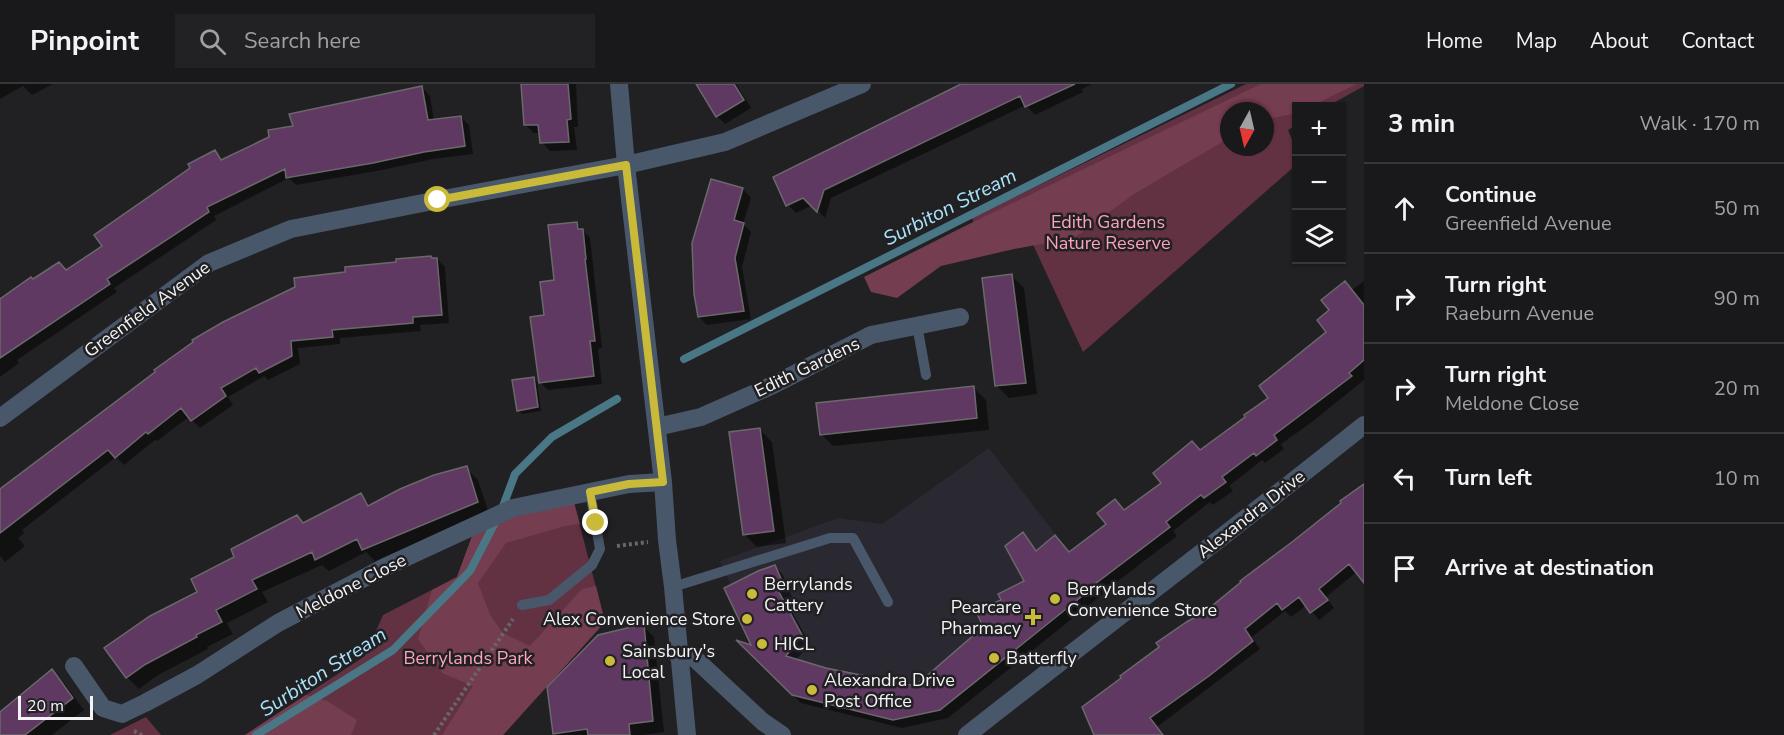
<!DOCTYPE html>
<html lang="en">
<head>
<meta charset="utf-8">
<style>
	:root { --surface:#19181a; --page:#222123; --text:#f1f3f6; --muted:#9fa0a2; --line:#373739 }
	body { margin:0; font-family:"Nunito Sans",sans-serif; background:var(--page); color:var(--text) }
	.controls { position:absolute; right:18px; top:18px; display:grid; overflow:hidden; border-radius:0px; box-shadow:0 2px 4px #0004 }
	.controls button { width:54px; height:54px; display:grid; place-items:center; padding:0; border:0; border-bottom:2px solid var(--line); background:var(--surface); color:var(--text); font:30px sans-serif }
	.compass { position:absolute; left:1220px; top:18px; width:54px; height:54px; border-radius:50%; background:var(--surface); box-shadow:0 2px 4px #0004; rotate:188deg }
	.scale { position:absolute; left:18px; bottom:15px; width:75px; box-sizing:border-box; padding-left:6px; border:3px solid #f4f4f6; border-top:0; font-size:16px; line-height:21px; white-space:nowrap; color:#f4f4f6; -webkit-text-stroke:4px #212023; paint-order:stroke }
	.stop { position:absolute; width:18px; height:18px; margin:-14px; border:4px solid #caba3a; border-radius:50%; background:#fff }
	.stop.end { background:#caba3a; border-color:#fff; box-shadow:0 2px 6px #0008 }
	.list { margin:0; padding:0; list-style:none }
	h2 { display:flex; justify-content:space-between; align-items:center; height:78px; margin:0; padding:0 24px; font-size:26px }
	h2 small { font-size:20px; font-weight:400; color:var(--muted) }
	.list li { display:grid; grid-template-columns:39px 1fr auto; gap:18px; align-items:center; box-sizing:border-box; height:90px; padding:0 24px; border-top:2px solid var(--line) }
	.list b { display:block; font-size:22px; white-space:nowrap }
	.list p { margin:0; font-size:20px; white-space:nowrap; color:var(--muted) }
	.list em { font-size:20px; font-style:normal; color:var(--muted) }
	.icon { flex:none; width:33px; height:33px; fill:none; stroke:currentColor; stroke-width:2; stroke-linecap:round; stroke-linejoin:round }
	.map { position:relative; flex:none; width:1364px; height:651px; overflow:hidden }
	header { display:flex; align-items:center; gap:36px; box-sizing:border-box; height:84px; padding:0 30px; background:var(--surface); border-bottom:2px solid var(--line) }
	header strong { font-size:28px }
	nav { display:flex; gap:33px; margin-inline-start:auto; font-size:21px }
	.search { width:420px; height:54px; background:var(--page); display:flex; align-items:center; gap:15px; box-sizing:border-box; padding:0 21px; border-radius:0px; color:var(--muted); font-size:22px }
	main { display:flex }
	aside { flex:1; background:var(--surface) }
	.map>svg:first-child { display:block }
	.built { fill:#2a2931 }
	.green { fill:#633242; fill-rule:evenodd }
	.forest { fill:#753d50 }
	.shadow { fill:#0007 }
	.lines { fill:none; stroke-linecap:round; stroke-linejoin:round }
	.stream { stroke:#497785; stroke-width:8 }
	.building { fill:#603962; stroke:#6b686b; stroke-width:1.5 }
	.path { stroke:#676669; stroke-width:4; stroke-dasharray:3 3; stroke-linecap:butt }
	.service { stroke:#49576a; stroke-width:10 }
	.minor { stroke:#49576a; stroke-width:18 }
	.tertiary { stroke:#49576a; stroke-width:18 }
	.route { stroke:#caba3a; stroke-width:8 }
	.poi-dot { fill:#caba3a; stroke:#212023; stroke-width:2 }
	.labels { text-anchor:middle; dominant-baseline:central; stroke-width:5; stroke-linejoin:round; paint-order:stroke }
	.park-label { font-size:18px; fill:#fda2bf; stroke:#212023 }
	.street-label { font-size:18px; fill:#f4f4f6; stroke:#212023 }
	.poi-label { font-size:18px; fill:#f4f4f6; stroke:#212023; text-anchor:start }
	.water-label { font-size:20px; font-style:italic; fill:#a8e3f9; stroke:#212023 }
</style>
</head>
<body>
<header>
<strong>Pinpoint</strong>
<div class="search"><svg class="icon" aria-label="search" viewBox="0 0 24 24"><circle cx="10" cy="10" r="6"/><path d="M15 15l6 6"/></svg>Search here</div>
<nav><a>Home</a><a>Map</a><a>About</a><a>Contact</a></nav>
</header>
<main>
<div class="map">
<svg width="1364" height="651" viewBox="0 0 1364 651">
	<rect width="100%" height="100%" fill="#212023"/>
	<path class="built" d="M989 364 1090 495 951 619 901 632 767 583 720 477 838 434 882 440Z"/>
	<path class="green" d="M1246 0H1364V2L1328 22H1296V41L1288 46 1296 66V81L1083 268 1029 152 983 164 972 134ZM1229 27H1265V63H1229Z
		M573 415 605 538 503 651H245L365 572 383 531 457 493 475 444Z
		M146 633 161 651H110Z"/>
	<path class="forest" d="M1261 0H1357L1311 22H1296V29L1265 36V27H1229V54L1134 110 1074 154 1014 165 941 182 897 214 871 208 864 193 963 143Z
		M573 415 580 440 565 442 506 459 478 499 490 531 503 549 530 562 582 505 596 502 605 538 503 651H442L473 602 442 589 418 555 432 506 457 493 475 444Z
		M306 611 327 617 357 636 351 651H245Z"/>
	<path class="shadow" d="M0 0H53L32 11 23 2 0 15Z
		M522 0H576L578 43H574L577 66 550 67 542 58 540 49H534L525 41Z
		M697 0H736L751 24 725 40 717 32Z
		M971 0H1092L1082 5 1083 8 1035 31 1026 21 831 114 825 134 813 121 796 129 788 121Z
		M422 3 430 12 434 37 461 33 469 41 473 70 433 75 382 86 296 101 289 94 214 132 216 136 114 204 117 208 17 276 19 279 0 293V222L33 197 66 187 104 162 215 68 224 77 295 43Z
		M743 105 751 114 743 140 751 148 742 183 751 235 707 241 699 233Z
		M576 139 590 154 602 264 598 265 602 300 548 306 540 298 546 232 556 197Z
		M437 175 445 183 449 239 420 241 421 247 340 254V260L298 264 300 280 268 296 264 292 228 313 233 321 200 344 189 333 157 357 155 356 124 381 116 373 22 446 24 449 18 454 25 462 5 478 0 472V407L347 189Z
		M1012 192 1024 204 1037 310 1009 314 997 302Z
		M1364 197V296L1312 338 1281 360 1284 365 1265 379 1262 376 1229 402 1233 407 1213 421 1210 418 1192 432 1173 447 1177 452 1102 509 1103 510 948 634 902 644 801 619 741 560 753 563 775 482 783 491 792 513 786 517 810 560 796 576 825 585 915 604 985 543 1004 517 1026 498 1023 450 1037 467 1070 469 1163 399 1201 367 1270 314 1328 248 1352 206Z
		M533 294 537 298 541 327 522 330 518 326Z
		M974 304 986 316 989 346 833 362 821 350Z
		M759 345 772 358 786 459 757 463 745 451Z
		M466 384 478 396 489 430 375 477 366 468 329 487 322 481 262 508 268 518 227 539 233 550 207 563 208 565 158 591 139 605 127 593 106 564 199 508 236 474 297 433 304 440 361 411 371 422Z
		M1293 460 1364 482 1326 513 1334 524 1319 536 1307 521 1291 533 1285 527 1252 553 1260 565 1157 643 1159 651H1096L1203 531Z
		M643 542 654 553 664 648 643 651H556L554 649Z
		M52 587 64 599 84 626 52 651H0V630Z"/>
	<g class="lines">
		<path class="stream" d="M684 275 1231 0
			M256 651 393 566 470 487 502 425 515 390 552 353 617 315"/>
	</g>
	<path class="building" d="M521 0H568L571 35 567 36 569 58 540 59 538 41H524Z
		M696 0H734L744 16 716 33Z
		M961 0H1075L1025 23 1020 12 824 106 817 128 803 114 786 122 773 93Z
		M422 2 428 36 461 32 465 62 424 68 373 79 286 94 285 85 207 123 209 128 107 195 110 200 0 274V215L31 193 33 195 59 178 66 186 102 162 94 151 190 84 188 80 215 66 221 76 269 53 268 46 293 42 289 30Z
		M711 95 743 104 734 136 744 139 735 174 744 227 698 233 694 210 692 159Z
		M577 138 578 145H583L586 175H585L595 257H590L594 292 539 299 530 233 544 231 540 198 554 196 548 141Z
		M431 172 432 174H437L442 231 413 233V239L332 246 333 253 291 257 292 272 259 289 256 284 221 304 226 312 191 337 181 324 148 350 146 348 115 374 108 366 0 449V405L155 288 154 286 193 258 192 256 223 238 295 203 294 194 345 188V183L396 178V175Z
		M1012 190 1026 299 995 302 982 194Z
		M1345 197 1364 221V276L1349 289 1352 292 1274 351 1277 356 1268 363 1256 372 1254 369 1222 393 1226 398 1204 414 1201 411 1184 424 1166 438 1170 443 1095 500 1096 501 940 626 893 636 792 611 736 556 751 561 724 504 758 487 775 481 785 504 779 508 802 551 786 572 826 584 915 602 983 543 976 527 1001 516 998 510 1024 497 1005 462 1023 448 1036 467 1055 451 1069 468 1106 440 1097 429 1115 415 1124 426 1161 399 1153 389 1192 357 1200 366 1245 333 1244 331 1268 314 1259 302 1326 248 1317 236 1329 226 1321 216Z
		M534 293 538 323 517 327 512 296Z
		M974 302 977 334 820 351 816 319Z
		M760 344 774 447 743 451 729 348Z
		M467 382 478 418 362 466 357 455 315 476 312 468 252 496 257 505 216 526 222 538 196 551 197 553 146 580 126 594 104 564 150 532 197 508 191 495 234 473 231 465 262 449 297 431 303 439 361 409 368 422 400 405 434 391Z
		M1364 400V499L1349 480 1319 505 1328 516 1310 529 1299 513 1282 526 1277 519 1245 545 1253 557 1209 592 1150 634 1163 651H1094L1082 623 1121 594 1120 592 1159 563 1156 559 1188 537 1202 530 1241 498 1240 497 1292 458 1341 419 1340 417Z
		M644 540 653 637 629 640 630 651H588L587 645 553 650 547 603 598 551Z
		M52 585 73 614 25 651H0V628Z"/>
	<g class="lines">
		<path class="path" d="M617 462 648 458
			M134 647 142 651
			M434 651 513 535"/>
		<path class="service" d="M917 241 926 291
			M673 503 830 454H853L888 518
			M522 521 549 516 592 481 600 465 590 408"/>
		<path class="minor" d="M0 334 209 179 291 145 438 116 626 81 725 58 862 0
			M657 343 701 333 773 301 871 251 960 233
			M74 582 103 624 122 630 145 619 197 591 278 539 385 483 513 424 629 400 663 398"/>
		<path class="tertiary" d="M619 0 626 81 663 398 667 456 673 503 687 651
			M679 574 691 571 763 638 782 651
			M967 651C1099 547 1233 446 1364 341"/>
	</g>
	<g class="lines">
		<path class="route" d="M438 116 626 81 663 398 629 400 590 408 596 439"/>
	</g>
	<g class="poi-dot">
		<circle cx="752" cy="510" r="6"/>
		<circle cx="1055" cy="515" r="6"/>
		<path d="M1030 524h6v6h6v6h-6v6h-6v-6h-6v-6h6z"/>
		<circle cx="747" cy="535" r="6"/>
		<circle cx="762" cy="560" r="6"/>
		<circle cx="994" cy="574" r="6"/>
		<circle cx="610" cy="577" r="6"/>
		<circle cx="812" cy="606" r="6"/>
	</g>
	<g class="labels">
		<g class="park-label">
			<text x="1108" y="138">Edith Gardens<tspan x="1108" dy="21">Nature Reserve</tspan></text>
			<text x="468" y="574">Berrylands Park</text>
		</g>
		<g class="street-label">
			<text transform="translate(147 225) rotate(-36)">Greenfield Avenue</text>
			<text transform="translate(807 283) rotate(-26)">Edith Gardens</text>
			<text transform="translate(1251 430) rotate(-38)">Alexandra Drive</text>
			<text transform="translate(351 502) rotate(-27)">Meldone Close</text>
		</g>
		<g class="poi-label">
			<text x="764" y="500">Berrylands<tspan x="764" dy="21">Cattery</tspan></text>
			<text x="1067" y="505">Berrylands<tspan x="1067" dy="21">Convenience Store</tspan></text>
			<text x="1021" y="523" text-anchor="end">Pearcare<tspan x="1021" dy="21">Pharmacy</tspan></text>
			<text x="735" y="535" text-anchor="end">Alex Convenience Store</text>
			<text x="774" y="560">HICL</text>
			<text x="622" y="567">Sainsbury's<tspan x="622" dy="21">Local</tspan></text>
			<text x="1006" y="574">Batterfly</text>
			<text x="824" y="596">Alexandra Drive<tspan x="824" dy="21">Post Office</tspan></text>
		</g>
		<g class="water-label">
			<text transform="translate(950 123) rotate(-27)">Surbiton Stream</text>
			<text transform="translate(323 588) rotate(-33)">Surbiton Stream</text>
		</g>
	</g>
</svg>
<div class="controls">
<button>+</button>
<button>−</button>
<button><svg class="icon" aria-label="layers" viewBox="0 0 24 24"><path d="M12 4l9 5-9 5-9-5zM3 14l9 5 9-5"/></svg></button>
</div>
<svg class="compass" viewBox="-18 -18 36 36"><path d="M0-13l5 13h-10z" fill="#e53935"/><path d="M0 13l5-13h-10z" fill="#9fa0a2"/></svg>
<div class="scale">20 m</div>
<div class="stop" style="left:438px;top:116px"></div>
<div class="stop end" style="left:596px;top:439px"></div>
</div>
<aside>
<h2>3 min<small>Walk · 170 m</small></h2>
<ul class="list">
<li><svg class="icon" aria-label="ahead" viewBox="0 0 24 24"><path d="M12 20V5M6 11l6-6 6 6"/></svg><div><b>Continue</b><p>Greenfield Avenue</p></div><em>50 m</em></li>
<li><svg class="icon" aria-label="right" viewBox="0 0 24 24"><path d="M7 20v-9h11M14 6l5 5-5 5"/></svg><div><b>Turn right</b><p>Raeburn Avenue</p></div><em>90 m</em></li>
<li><svg class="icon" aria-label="right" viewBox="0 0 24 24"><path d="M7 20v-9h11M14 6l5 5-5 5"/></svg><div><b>Turn right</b><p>Meldone Close</p></div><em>20 m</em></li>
<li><svg class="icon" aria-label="left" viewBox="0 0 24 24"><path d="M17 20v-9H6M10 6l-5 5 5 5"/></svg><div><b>Turn left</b></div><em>10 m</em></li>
<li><svg class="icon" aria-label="arrive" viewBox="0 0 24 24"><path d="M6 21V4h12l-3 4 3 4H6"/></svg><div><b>Arrive at destination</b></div></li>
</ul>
</aside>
</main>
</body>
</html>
